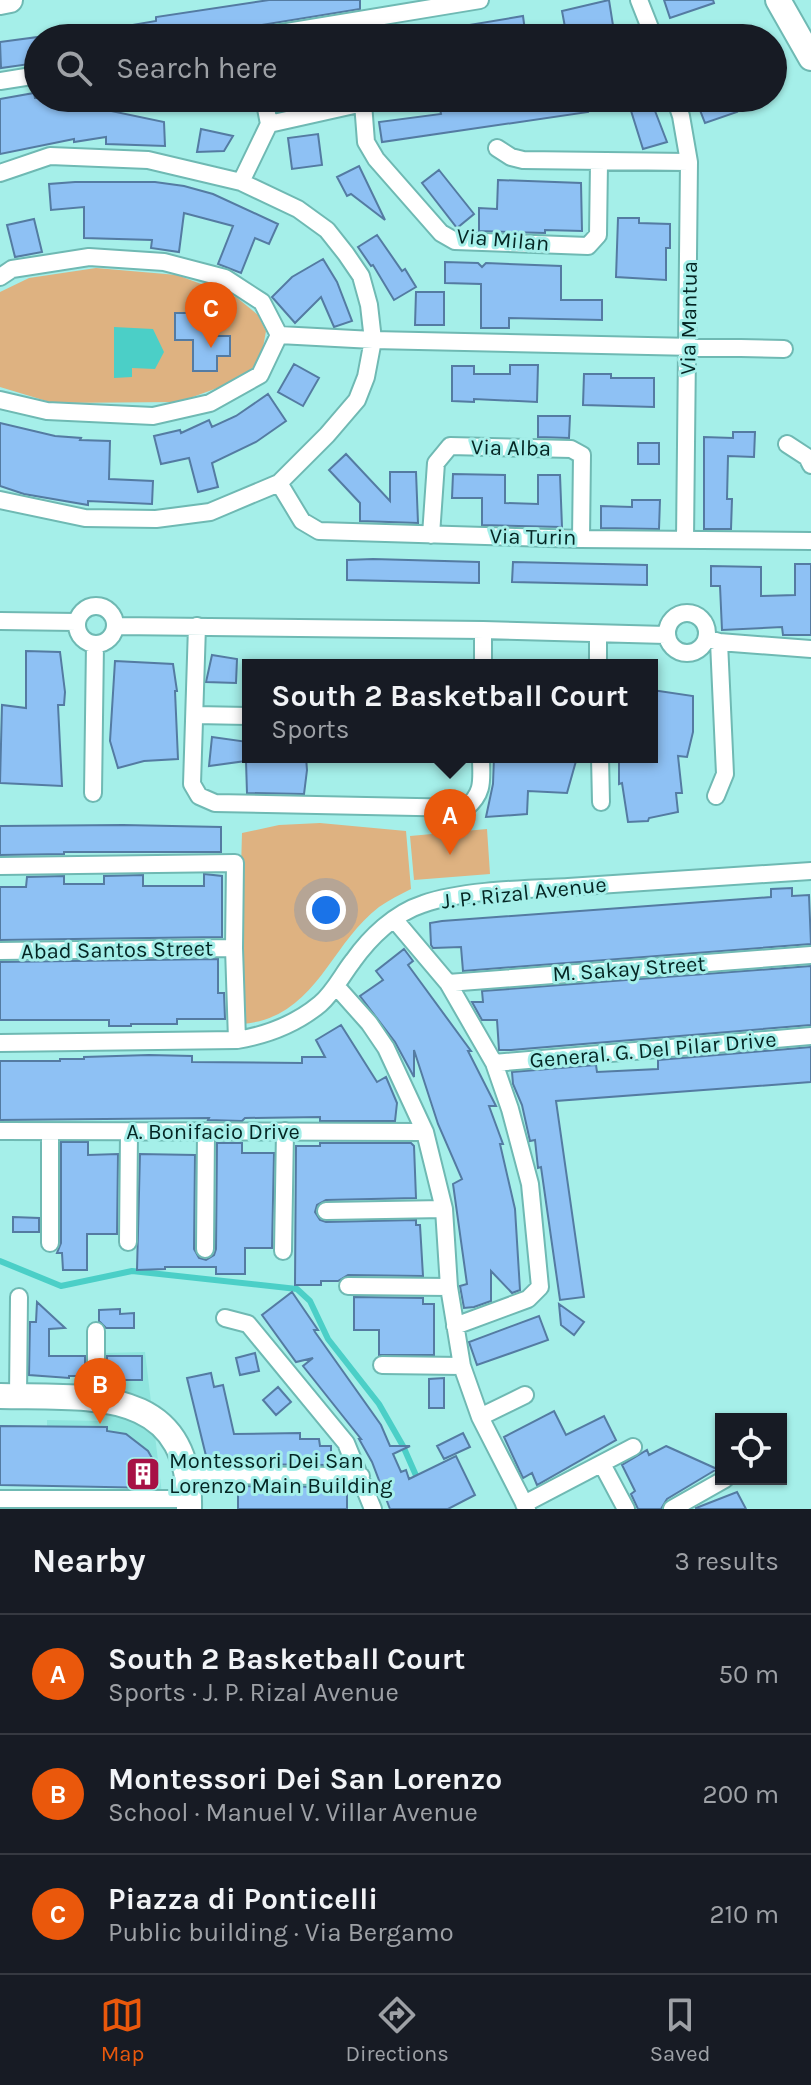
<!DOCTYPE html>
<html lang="en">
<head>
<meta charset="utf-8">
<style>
	:root { --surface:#171b24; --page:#242831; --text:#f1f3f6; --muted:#9ea1a6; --line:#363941; --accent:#ea580c }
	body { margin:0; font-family:Karla,sans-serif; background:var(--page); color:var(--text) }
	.controls { position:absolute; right:24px; bottom:24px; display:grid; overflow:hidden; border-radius:0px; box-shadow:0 2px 6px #0004 }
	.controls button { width:72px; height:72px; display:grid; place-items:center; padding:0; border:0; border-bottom:2px solid var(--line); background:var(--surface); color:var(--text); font:40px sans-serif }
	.you { position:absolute; left:326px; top:910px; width:28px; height:28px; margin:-20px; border:6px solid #fff; border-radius:50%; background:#1a73e8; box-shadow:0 0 0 12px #1a73e833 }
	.badge { display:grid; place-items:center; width:52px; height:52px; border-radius:50%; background:var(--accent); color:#fff; font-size:26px; font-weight:700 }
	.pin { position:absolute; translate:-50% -66px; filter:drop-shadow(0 2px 4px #0008) }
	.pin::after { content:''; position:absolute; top:42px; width:28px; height:24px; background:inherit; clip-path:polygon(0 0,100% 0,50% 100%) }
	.popup { position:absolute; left:242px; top:659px; width:416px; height:104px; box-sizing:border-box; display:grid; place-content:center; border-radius:0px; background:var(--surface); filter:drop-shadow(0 2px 6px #0005); font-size:26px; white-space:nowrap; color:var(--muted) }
	.popup b { font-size:30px; color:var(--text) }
	.popup::after { content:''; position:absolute; left:50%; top:100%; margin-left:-16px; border:16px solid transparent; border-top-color:var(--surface) }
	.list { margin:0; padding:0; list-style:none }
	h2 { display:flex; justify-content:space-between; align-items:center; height:104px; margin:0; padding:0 32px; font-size:34px }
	h2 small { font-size:26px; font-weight:400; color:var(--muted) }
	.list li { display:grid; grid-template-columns:52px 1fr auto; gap:24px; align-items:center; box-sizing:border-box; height:120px; padding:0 32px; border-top:2px solid var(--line) }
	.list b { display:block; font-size:30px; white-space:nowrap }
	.list p { margin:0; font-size:26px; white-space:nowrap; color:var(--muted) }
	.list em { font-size:26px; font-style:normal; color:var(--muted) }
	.icon { flex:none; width:44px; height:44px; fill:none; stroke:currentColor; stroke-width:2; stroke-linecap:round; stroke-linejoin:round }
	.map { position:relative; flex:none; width:811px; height:1509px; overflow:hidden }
	.search { position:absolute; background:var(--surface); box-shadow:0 2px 6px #0004; left:24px; right:24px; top:24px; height:88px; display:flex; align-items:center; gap:20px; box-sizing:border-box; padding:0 28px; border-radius:44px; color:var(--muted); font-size:30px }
	.sheet { height:464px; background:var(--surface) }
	nav { display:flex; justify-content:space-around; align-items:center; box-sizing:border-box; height:112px; border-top:2px solid var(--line); background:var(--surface); font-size:22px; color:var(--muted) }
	nav a { display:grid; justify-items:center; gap:4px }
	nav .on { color:var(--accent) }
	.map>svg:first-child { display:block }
	.built { fill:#8fe5de }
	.green { fill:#deb281 }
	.water { fill:#4bcfc7 }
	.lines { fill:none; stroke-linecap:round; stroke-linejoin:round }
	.stream { stroke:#4bcfc7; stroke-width:6 }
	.building { fill:#8ec1f4; stroke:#547ba2; stroke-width:2 }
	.street-casing { stroke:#6fb9b3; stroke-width:20 }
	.secondary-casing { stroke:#6fb9b3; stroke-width:28 }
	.street { stroke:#fff; stroke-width:16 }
	.secondary { stroke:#fff; stroke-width:24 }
	.labels { text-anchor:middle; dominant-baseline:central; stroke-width:6; stroke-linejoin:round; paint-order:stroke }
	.street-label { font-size:22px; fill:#042523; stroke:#a5efe9 }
	.poi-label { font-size:22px; fill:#042523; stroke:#a5efe9; text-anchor:start }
</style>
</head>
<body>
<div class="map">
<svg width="811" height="1509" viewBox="0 0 811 1509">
	<rect width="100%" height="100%" fill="#a5efe9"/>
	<path class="built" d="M145 1352 162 1494 126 1495 127 1461 47 1458V1420L102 1421 105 1353Z"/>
	<path class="green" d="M96 268 177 275 236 297 258 315 266 331 261 359 242 379 179 402 53 403 0 387V292L29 278Z
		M320 823 406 831 411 889C401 894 389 900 379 907 329 945 316 1018 242 1024L239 942 242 833 279 825Z
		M487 829 490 874 414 880 410 836Z"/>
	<path class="water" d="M114 327 153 329 164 352 155 369 132 368V377L114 378Z"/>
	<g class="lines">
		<path class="stream" d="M0 1261 61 1286 132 1271 297 1289 310 1301 328 1339 379 1404 403 1446 418 1480"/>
	</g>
	<path class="building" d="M269 0H360V9L182 38H104L103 30 156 21V17Z
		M609 0 615 38H567L562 11Z
		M664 0H713L714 3 670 18Z
		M523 16 526 38H440L439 30Z
		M38 37V61L30 62V64L1 68 0 42Z
		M34 93 35 98H93L92 107 164 122 165 146 106 144V137L74 142V139L0 154V99Z
		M531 98H586L588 112 382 142 379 122 441 114 440 109Z
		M627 98H650L667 142 643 149Z
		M717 98H732L737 112 705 123 698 105Z
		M201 129 233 136 224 151 197 152Z
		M318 134 322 165 292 169 288 138Z
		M359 166 385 220 351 194 347 196 337 177Z
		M439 170 474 214 457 228 422 183Z
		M498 180 581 183 582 231 545 230V233L479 231V208L497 209Z
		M75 182H155L184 186 213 194 278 224 269 244 255 238 241 273 218 264 233 226 184 213 179 252 151 248 152 240 84 238V207L51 210 49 184Z
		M618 218H639V223L670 224V248H666V280L616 277Z
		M34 219 42 252 15 257 7 225Z
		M377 235 402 271 405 269 416 287 394 300 373 265 371 266 358 247Z
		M323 259 337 282 352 321 334 327 321 297 295 323 272 297 292 277Z
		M445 262 478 263 482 267 486 263 561 266V300H602V320L509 318V328H481V284L445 283Z
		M416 292H444V325H415Z
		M175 313H216V336H230V356H217V371H193V340H175Z
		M294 364 319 378 303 406 278 392Z
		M510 365H538L537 402 474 399V402L452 401V366H474V374H510Z
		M584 374H611V378H654V407L583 405Z
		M268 394 286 421 256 442 212 463 218 487 198 492 189 458 161 464 154 436 180 430 181 433 209 420 212 427 236 416Z
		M538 416H570L569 438 538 437Z
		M0 423 55 436 81 438 80 440 110 441 109 479 153 481 152 504 88 501V505L24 494 0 486Z
		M733 432H755L754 457 728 456 727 499H732L731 529H704V437L733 438Z
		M638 443H659V464H638Z
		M346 454 390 501V472H416L418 523 360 521V503L329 470Z
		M453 474 505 475V503L538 504V475H560L562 527 482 525V498H452Z
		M632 500H660L659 529 601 528V506L632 507Z
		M373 559 479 562V583L347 580V560Z
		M513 562 647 565V585L512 582Z
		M795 564H811V635H783L782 627 722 630 720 586H711V566L761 567V596L795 595Z
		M26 651 60 652 65 692 64 705H58L62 786 0 783 2 705 26 708Z
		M212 655 237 659 236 683 206 682Z
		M115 661 173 664 177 691H175L178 759 144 761 118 768 110 741Z
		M652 690 693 696V732L687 757 678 756 682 793H676L678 812 649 818 648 821 628 822 622 783 619 784V757H652Z
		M212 737 248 742V757H306L307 770 304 794 247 793 246 761 209 766Z
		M494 757H522L576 761 567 793 528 791 527 814 486 817 493 784Z
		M123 825 221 827V852H64V854L0 855V826Z
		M204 874 222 876V937L0 940V887H26L27 877 64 876V884H104V876L143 875V886H204Z
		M792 888V896L809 895 811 944 463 971 461 947 433 948 431 945 430 923 442 921 771 897V889Z
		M404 949 413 961 408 965 471 1051H468L496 1106H489L503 1144H500L515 1209 520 1290 512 1293 491 1271V1301L474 1307 464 1308 460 1286 467 1284 453 1184 462 1179 438 1124 414 1050V1077L395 1042 360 996 383 980 376 971Z
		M218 959V993H224L225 1019H177V1024H131V1026H109V1020H0V962Z
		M811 966V1025L511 1050H499L497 1020H482L472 1002H483L482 991Z
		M341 1025 377 1082 386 1077 397 1103 395 1121H320V1117L245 1118 242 1121 208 1120 209 1118 0 1120V1061H60V1059H84V1057L149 1055 192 1056V1062L302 1063V1057H325L316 1040Z
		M811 1047V1082L556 1101 584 1297 560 1300 541 1167 538 1168 535 1140 530 1141 522 1105 513 1084 512 1072 596 1065 597 1072 658 1069V1060Z
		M61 1142H88V1155L118 1154 117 1234H87V1270H63L62 1253H57L61 1243Z
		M217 1143H242V1153H274L272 1248H245V1274H216V1267H165V1269L137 1270 140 1154 195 1155 194 1249 199 1258 206 1260 214 1255 216 1249Z
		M320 1143H411L414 1146 416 1198 326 1200 317 1205 315 1212 320 1220 326 1222 416 1220V1225H420L423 1276 348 1275 338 1281H321V1285H295L296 1146H320Z
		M13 1217 39 1218V1232H13Z
		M292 1292 318 1330H314L315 1332 381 1425 390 1446H410L393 1454 401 1472 406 1470 409 1479 456 1456 475 1495 448 1509H390L372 1462 359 1439H361L303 1366 313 1358 296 1362 262 1315Z
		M354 1297 423 1298V1304H434V1355H379V1330H354Z
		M37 1302 65 1328 49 1329V1356H85V1376H69V1378L29 1375 30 1322H36Z
		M559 1304 584 1322 574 1335 561 1325Z
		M120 1309V1314L134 1313V1328H106L99 1321V1310Z
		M539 1316 548 1340 477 1365 469 1342Z
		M255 1353 259 1371 240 1375 236 1358Z
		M107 1356H142V1380H110V1376H107Z
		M211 1373 214 1387 223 1385 234 1434 300 1433V1439H319L320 1446H331V1465L238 1464V1458L208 1464 187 1378Z
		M444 1378V1408H429V1379Z
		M278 1387 291 1402 276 1415 263 1400Z
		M554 1411 566 1435 604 1416 616 1440 537 1485 532 1473 523 1478 504 1437Z
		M0 1426 107 1427V1431L126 1434 148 1451 152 1458 157 1488 0 1485Z
		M463 1433 470 1447 444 1459 437 1446Z
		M666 1446 717 1469 667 1499 661 1509H638L631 1494 635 1491 622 1465 647 1450 649 1455Z
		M238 1486 332 1487V1493H347V1509H238Z
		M737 1492 746 1509H696V1508Z"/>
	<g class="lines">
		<g class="street-casing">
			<path id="street" d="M639 0 654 38
				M250 38 480 0
				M0 81 38 75
				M675 98 681 116 689 162 685 540
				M363 103 366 142 376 159 441 233 455 241 588 246 598 235 599 163
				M269 124 363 103 400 98
				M497 148 511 157 523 160 689 162
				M0 173 50 156 148 160 241 182 298 209 327 230 346 254 361 276 369 305 373 340 366 377 357 400 327 435 279 483 210 512 156 519 85 518 0 500
				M241 182 269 124 264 98
				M0 277 12 269 89 257 164 262 225 278 262 302 279 335 260 375 210 403 153 416 47 411 0 400
				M279 335 373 340 784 349
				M787 444 807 457 811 465
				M279 483 302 521 319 531 581 539 811 541
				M431 535 436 463 450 446 571 449 582 455 581 539
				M77 625a19 19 0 1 1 38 0a19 19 0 1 1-38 0Z
				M667 633a20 20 0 1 1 40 0a20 20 0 1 1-40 0Z
				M0 621 77 622
				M116 626 483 630 666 635
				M197 626 192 784 199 796 215 803 466 808C485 792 481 779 481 757
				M598 634V665
				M709 639 719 642 811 649
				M483 665V630
				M195 715 248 716
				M600 757 601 802
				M93 793 95 644
				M716 796 725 774 719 642
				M0 866 235 863 234 948 237 1040
				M394 919 448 983 494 1063 510 1109 530 1184 540 1287 528 1299 455 1326
				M0 951 234 948
				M448 983 811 955
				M336 986 369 1023 386 1048 425 1132 444 1209 449 1287 462 1366 480 1417 527 1509
				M0 1043 237 1040C267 1035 296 1024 320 1004 334 992 342 975 353 961 370 937 395 913 423 904 463 890 525 889 568 887 649 882 730 877 811 871
				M494 1063 811 1036
				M0 1131 425 1132
				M50 1132V1243
				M326 1211 444 1209
				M128 1242 129 1132
				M205 1249 206 1132
				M283 1251 285 1131
				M348 1286 449 1287
				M225 1318 248 1324 346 1443 373 1509
				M382 1365 462 1366
				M18 1396 19 1297
				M96 1398V1331
				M480 1417 525 1395
				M602 1464 626 1509
				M188 1475 361 1476
				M0 1499H189
				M524 1504 633 1447
				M672 1509 725 1479"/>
		</g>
		<g class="secondary-casing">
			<path id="secondary" d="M778 0 811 58
				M0 2 10 0
				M0 1396C90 1398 192 1385 189 1509"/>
		</g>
		<use href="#street" class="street"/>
		<use href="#secondary" class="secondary"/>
	</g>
	<defs>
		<g id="building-square" transform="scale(1.8)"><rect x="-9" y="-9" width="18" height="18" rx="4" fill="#a71145" stroke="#a5efe9"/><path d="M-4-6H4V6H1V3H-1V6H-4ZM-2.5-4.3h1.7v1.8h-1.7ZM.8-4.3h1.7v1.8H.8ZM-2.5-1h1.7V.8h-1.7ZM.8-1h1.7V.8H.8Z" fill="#fff"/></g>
	</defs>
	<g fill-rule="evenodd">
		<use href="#building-square" x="143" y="1474"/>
	</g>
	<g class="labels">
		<g class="street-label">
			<text transform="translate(503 240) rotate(5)">Via Milan</text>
			<text transform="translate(689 318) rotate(-89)">Via Mantua</text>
			<text transform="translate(511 448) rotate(1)">Via Alba</text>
			<text transform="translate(533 537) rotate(1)">Via Turin</text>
			<text transform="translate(524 893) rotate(-6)">J. P. Rizal Avenue</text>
			<text transform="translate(117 950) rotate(-1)">Abad Santos Street</text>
			<text transform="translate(629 969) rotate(-4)">M. Sakay Street</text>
			<text transform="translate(653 1050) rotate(-5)">General. G. Del Pilar Drive</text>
			<text x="213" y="1132">A. Bonifacio Drive</text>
		</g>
		<g class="poi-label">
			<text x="169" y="1461">Montessori Dei San<tspan x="169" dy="25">Lorenzo Main Building</tspan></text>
		</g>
	</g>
</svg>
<div class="controls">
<button><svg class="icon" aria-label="locate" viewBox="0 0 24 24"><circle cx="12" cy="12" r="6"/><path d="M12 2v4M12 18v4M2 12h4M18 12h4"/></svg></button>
</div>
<div class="you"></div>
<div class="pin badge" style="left:450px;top:855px">A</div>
<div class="popup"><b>South 2 Basketball Court</b>Sports</div>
<div class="pin badge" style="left:100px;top:1424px">B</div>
<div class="pin badge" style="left:211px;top:348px">C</div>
<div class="search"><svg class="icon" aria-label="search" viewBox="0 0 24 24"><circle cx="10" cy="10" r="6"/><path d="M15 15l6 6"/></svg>Search here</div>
</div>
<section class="sheet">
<h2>Nearby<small>3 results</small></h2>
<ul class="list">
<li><span class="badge">A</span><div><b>South 2 Basketball Court</b><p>Sports · J. P. Rizal Avenue</p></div><em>50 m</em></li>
<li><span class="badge">B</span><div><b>Montessori Dei San Lorenzo</b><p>School · Manuel V. Villar Avenue</p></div><em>200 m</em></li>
<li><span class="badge">C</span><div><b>Piazza di Ponticelli</b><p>Public building · Via Bergamo</p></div><em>210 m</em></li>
</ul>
</section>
<nav>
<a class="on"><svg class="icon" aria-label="map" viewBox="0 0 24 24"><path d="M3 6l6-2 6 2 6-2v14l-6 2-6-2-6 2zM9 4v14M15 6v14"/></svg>Map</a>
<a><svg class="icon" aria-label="directions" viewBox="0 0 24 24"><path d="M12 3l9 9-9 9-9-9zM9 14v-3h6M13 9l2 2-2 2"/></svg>Directions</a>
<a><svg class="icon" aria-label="saved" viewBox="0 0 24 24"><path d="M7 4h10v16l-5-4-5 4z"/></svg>Saved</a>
</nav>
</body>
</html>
